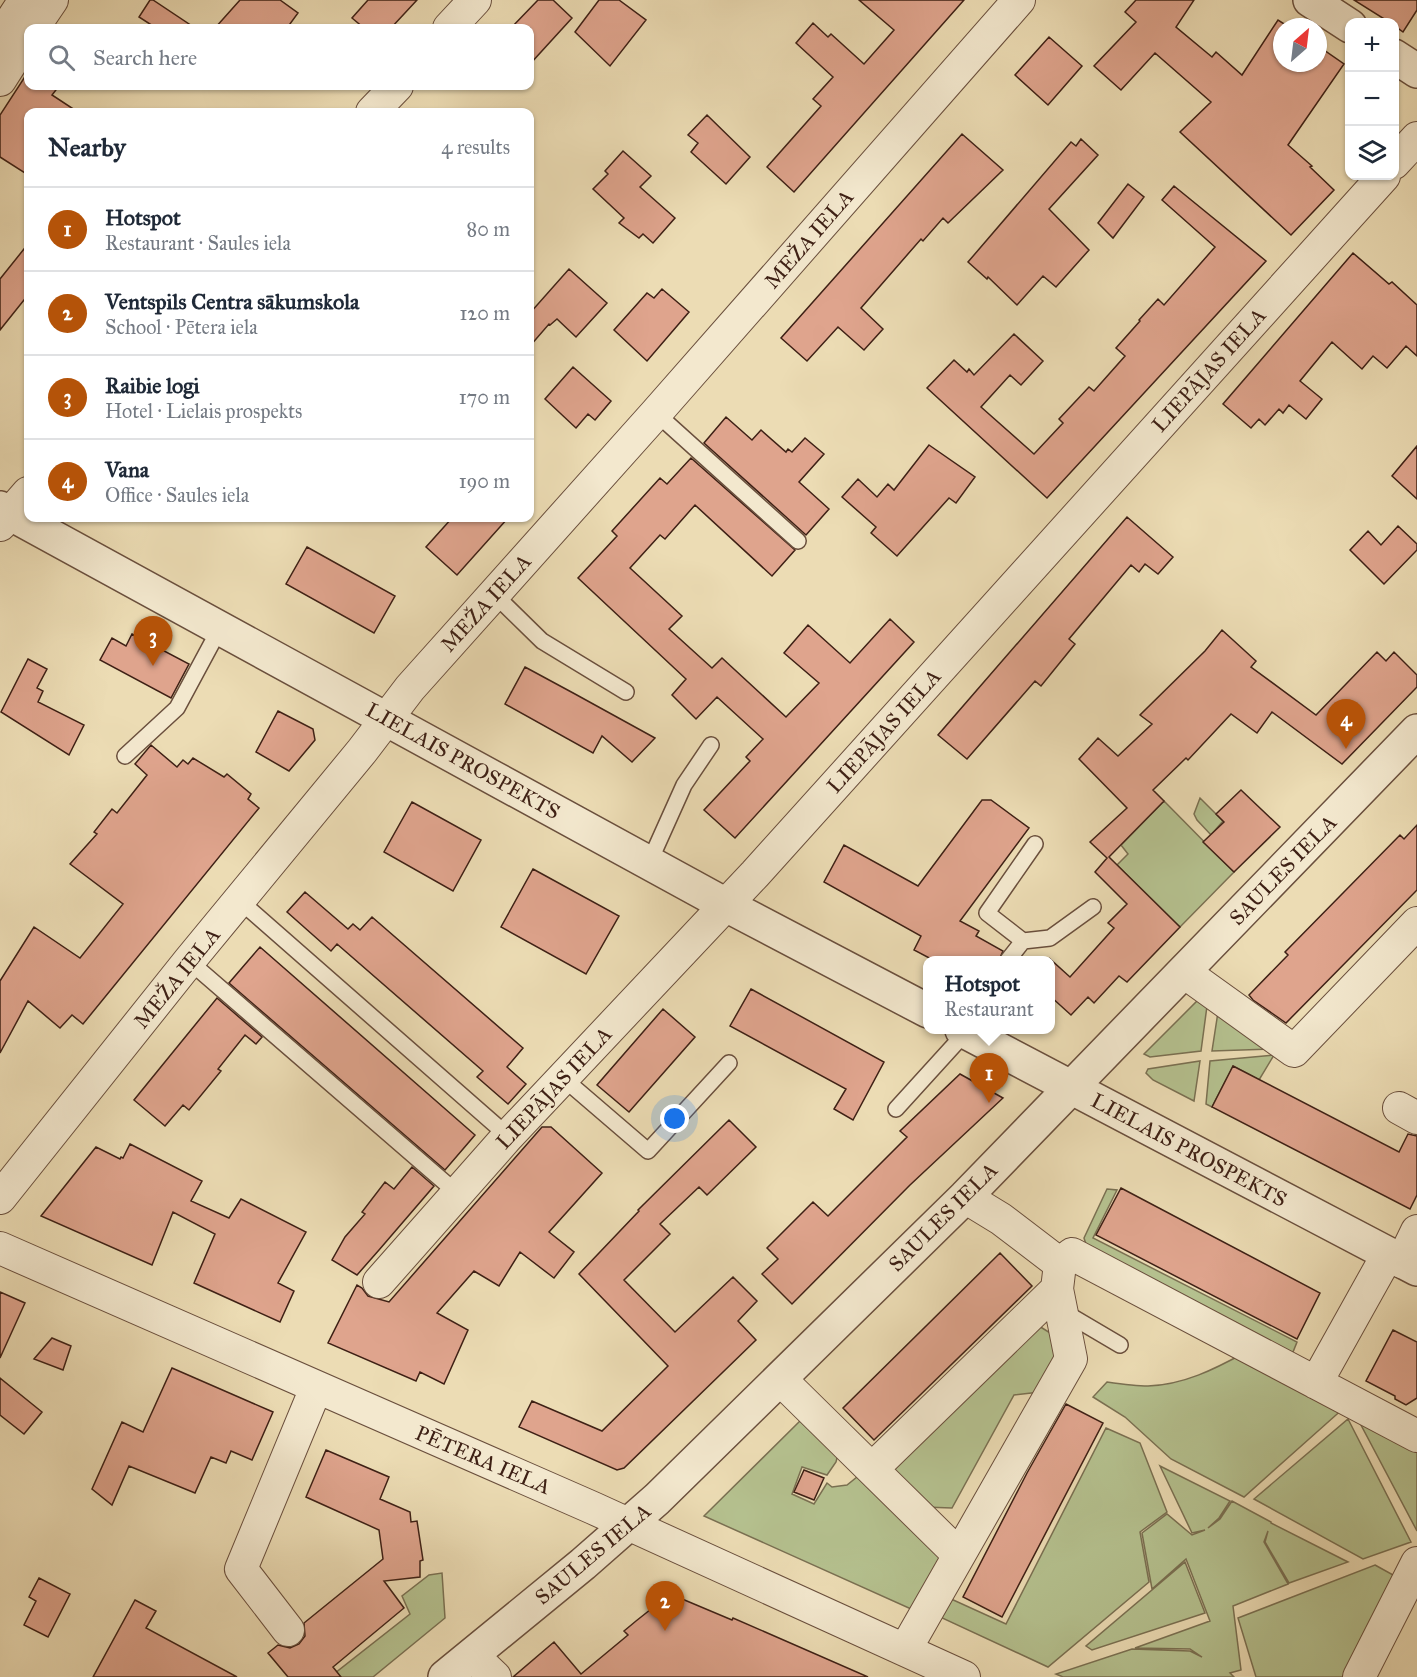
<!DOCTYPE html>
<html lang="en">
<head>
<meta charset="utf-8">
<style>
	:root { --surface:#fff; --page:#f6f6f7; --text:#1f2937; --muted:#747a83; --line:#e0e1e3; --accent:#b45309 }
	body { margin:0; font-family:"IM FELL Great Primer",serif; background:var(--page); color:var(--text) }
	.controls { position:absolute; right:18px; top:18px; display:grid; overflow:hidden; border-radius:12px; box-shadow:0 2px 4px #0004 }
	.controls button { width:54px; height:54px; display:grid; place-items:center; padding:0; border:0; border-bottom:2px solid var(--line); background:var(--surface); color:var(--text); font:30px sans-serif }
	.compass { position:absolute; left:1273px; top:18px; width:54px; height:54px; border-radius:50%; background:var(--surface); box-shadow:0 2px 4px #0004; rotate:28deg }
	.you { position:absolute; left:675px; top:1119px; width:21px; height:21px; margin:-15px; border:4px solid #fff; border-radius:50%; background:#1a73e8; box-shadow:0 0 0 9px #1a73e833 }
	.badge { display:grid; place-items:center; width:39px; height:39px; border-radius:50%; background:var(--accent); color:#fff; font-size:20px; font-weight:700 }
	.pin { position:absolute; translate:-50% -50px; filter:drop-shadow(0 2px 3px #0008) }
	.pin::after { content:''; position:absolute; top:32px; width:21px; height:18px; background:inherit; clip-path:polygon(0 0,100% 0,50% 100%) }
	.popup { position:absolute; left:923px; top:956px; width:132px; height:78px; box-sizing:border-box; display:grid; place-content:center; border-radius:12px; background:var(--surface); filter:drop-shadow(0 2px 4px #0005); font-size:20px; white-space:nowrap; color:var(--muted) }
	.popup b { font-size:22px; color:var(--text) }
	.popup::after { content:''; position:absolute; left:50%; top:100%; margin-left:-12px; border:12px solid transparent; border-top-color:var(--surface) }
	.list { margin:0; padding:0; list-style:none }
	h2 { display:flex; justify-content:space-between; align-items:center; height:78px; margin:0; padding:0 24px; font-size:26px }
	h2 small { font-size:20px; font-weight:400; color:var(--muted) }
	.list li { display:grid; grid-template-columns:39px 1fr auto; gap:18px; align-items:center; box-sizing:border-box; height:84px; padding:0 24px; border-top:2px solid var(--line) }
	.list b { display:block; font-size:22px; white-space:nowrap }
	.list p { margin:0; font-size:20px; white-space:nowrap; color:var(--muted) }
	.list em { font-size:20px; font-style:normal; color:var(--muted) }
	.icon { flex:none; width:33px; height:33px; fill:none; stroke:currentColor; stroke-width:2; stroke-linecap:round; stroke-linejoin:round }
	.map { position:relative; flex:none; width:1417px; height:1677px; overflow:hidden }
	.search { position:absolute; background:var(--surface); box-shadow:0 2px 4px #0004; left:24px; top:24px; width:510px; height:66px; display:flex; align-items:center; gap:15px; box-sizing:border-box; padding:0 21px; border-radius:12px; color:var(--muted); font-size:22px }
	.panel { position:absolute; background:var(--surface); box-shadow:0 2px 4px #0004; left:24px; top:108px; width:510px; height:414px; border-radius:12px }
	.map>svg:first-child { display:block }
	.green { fill:#b5c18f; stroke:#7a7052; stroke-width:1.5 }
	.building { fill:#dfa48d; stroke:#3e2015; stroke-width:1.5 }
	.lines { fill:none; stroke-linecap:round; stroke-linejoin:round }
	.service-casing { stroke:#6a4f3d; stroke-width:18 }
	.minor-casing { stroke:#6a4f3d; stroke-width:34 }
	.tertiary-casing { stroke:#6a4f3d; stroke-width:36 }
	.service { stroke:#f3e8ce; stroke-width:15 }
	.minor { stroke:#f3e8ce; stroke-width:32 }
	.tertiary { stroke:#f3e8ce; stroke-width:33 }
	.labels { text-anchor:middle; dominant-baseline:central; stroke-width:5; stroke-linejoin:round; paint-order:stroke }
	.street-label { font-size:21px; fill:#3e2015; stroke:#f3e8ce }
</style>
</head>
<body>
<div class="map">
<svg width="1417" height="1677" viewBox="0 0 1417 1677">
	<rect width="100%" height="100%" fill="#ecdcb4"/>
	<filter id="stains"><feTurbulence type="fractalNoise" baseFrequency=".00333" numOctaves="4"/><feColorMatrix values="0 0 0 0 .2 0 0 0 0 .09 0 0 0 0 .02 0 0 0 .5 -.17"/></filter>
	<radialGradient id="worn" r=".72"><stop offset=".6" stop-color="#630" stop-opacity="0"/><stop offset="1" stop-color="#630" stop-opacity=".3"/></radialGradient>
	<path class="green" d="M1200 798 1223 821 1211 835 1197 820 1194 814Z
		M1164 801 1234 872 1180 927 1117 865 1128 854 1121 845Z
		M1200 1000 1207 1006 1201 1051 1150 1057 1144 1054 1197 1001Z
		M1218 1012 1273 1049 1212 1051Z
		M1274 1055 1259 1080 1233 1066 1212 1107 1206 1104 1210 1061Z
		M1200 1061 1194 1101 1153 1080 1146 1073 1148 1069Z
		M1107 1189 1117 1190 1093 1238 1297 1342 1291 1357 1091 1260 1084 1238Z
		M1039 1326 1055 1336 1058 1352 1040 1392 1014 1395 952 1508 924 1507 888 1471Z
		M1244 1353 1345 1407 1244 1497 1171 1459 1125 1417 1093 1397 1107 1382C1121 1384 1135 1386 1148 1386 1183 1385 1215 1369 1244 1353Z
		M1366 1417 1417 1444V1531L1361 1425Z
		M803 1418 839 1450 836 1462 827 1475 802 1467 792 1494 814 1504 827 1483 832 1487 847 1485 862 1473 950 1559 920 1613 704 1516Z
		M1348 1419 1411 1542 1363 1559 1254 1499Z
		M1106 1428 1140 1443 1167 1512 1140 1532 1149 1582 1048 1667 940 1617 949 1598 1006 1624Z
		M1160 1466 1230 1501 1219 1518 1208 1528 1220 1519 1232 1501 1271 1522V1523L1348 1562 1289 1583 1265 1542 1268 1531 1264 1542 1288 1584 1233 1606 1241 1670 1230 1673 1234 1677H1063L1056 1674 1132 1649 1190 1651 1202 1657 1190 1649 1135 1648 1210 1621 1186 1559 1152 1589 1142 1533 1167 1514 1192 1535 1205 1530 1192 1533Z
		M1185 1562 1205 1613 1092 1650 1086 1646Z
		M1375 1565 1395 1576 1343 1677H1256L1238 1618Z
		M442 1573 445 1618 373 1677H330L410 1614 402 1596 429 1575Z"/>
	<path class="building" d="M150 0H153L195 28H156L139 17Z
		M240 0H280L298 13 287 28H215Z
		M368 0H417L391 28H364L352 18Z
		M538 0H553L572 18 530 64V28H511Z
		M599 0H619L646 20 610 66 575 32Z
		M859 0H964L794 192 767 167 821 106 813 99 833 77 796 43 813 23 828 37 831 34 864 64 894 30Z
		M1136 0H1194L1176 27 1212 57 1216 52 1242 75 1278 20 1289 27H1282V63H1318V46L1344 64 1288 145 1312 166 1310 167 1334 190 1291 235 1180 132 1211 102 1155 53 1121 90 1094 66 1136 22 1125 12Z
		M1354 0H1417V10L1403 32 1395 26V22H1389Z
		M1049 37 1082 66 1048 105 1015 75Z
		M28 72V86H59L52 95 78 112H28V175L0 157V115Z
		M707 115 750 157 726 184 691 152 698 143 688 135Z
		M962 134 1003 170 948 223 943 218 923 241 921 239 861 308 883 329 864 350 838 327 807 361 781 338Z
		M1081 139 1098 155 1049 209 1089 250 1056 287 1043 276 1017 305 988 277 987 279 968 262 1071 142 1076 146Z
		M623 151 651 176 640 187 675 218 653 243 643 234 639 238 619 223 624 218 593 189 608 174 605 171Z
		M1128 184 1144 197 1113 238 1098 223Z
		M1174 186 1266 261 1047 498 927 388 954 360 967 372 969 369 974 375 1014 334 1043 361 1021 385 1010 375 981 407 1034 454 1063 423 1059 419 1089 387 1094 391 1125 356 1116 348 1140 321 1139 320 1158 299 1164 305 1215 247 1162 200Z
		M28 244V295L0 330V279Z
		M1353 253 1389 284 1392 282 1417 305V356L1406 346 1387 368 1373 356 1362 369 1332 342 1300 381 1322 399 1306 419 1289 405 1283 413 1279 409 1265 425 1259 419 1251 428 1223 404Z
		M569 269 607 303 576 337 557 319 550 325 549 324 530 346V313Z
		M662 289 689 312 647 361 614 330 647 293 654 298Z
		M573 367 611 401 595 420 588 414 576 428 545 399Z
		M726 417 752 440 761 430 786 452 788 449 792 452 805 438 824 454 799 482 829 509 806 535 704 443Z
		M929 445 975 477 956 503 949 498 897 556 871 533 876 527 842 497 858 479 877 497 888 484 894 490Z
		M1417 446V499L1392 476Z
		M691 458 795 550 772 576 695 505 665 539 660 535 630 568 682 616 669 629 712 668 722 658 786 717 819 683 784 653 808 625 850 663 890 619 914 642 735 838 704 810 750 761 746 757 763 739 717 697 696 719 672 695 686 679 578 578 617 536 612 531 660 478 667 484Z
		M1127 517 1173 557 1158 574 1145 564 1139 572 1131 565 1069 639 1075 644 1041 686 1035 681 967 759 938 735Z
		M452 518H508L457 575 426 547Z
		M1398 526 1417 544V550L1384 584 1350 550 1368 531 1381 545Z
		M307 547 395 596 374 633 286 584Z
		M1222 630 1256 661 1251 667 1316 715 1377 652 1386 661 1394 652 1417 675V687L1342 764 1272 712 1257 733 1231 714 1188 760 1186 758 1153 790 1164 801 1109 857 1180 927 1127 982 1119 976 1094 1003 1088 997 1071 1015 1050 996V959L1070 977 1114 928 1108 923 1127 904 1095 872 1107 858 1090 842 1127 808 1079 759 1098 738 1118 756 1152 724 1140 715 1205 651Z
		M132 634 189 664 171 698 100 660 112 638 126 646Z
		M28 659 47 669 37 688 43 691 38 702 84 725 69 755 1 712Z
		M525 667 575 694 655 738 632 762 602 736 593 753 505 704Z
		M278 711 313 729 315 740 289 771 256 752Z
		M151 745 177 767 183 760 188 764 193 758 224 777 227 774 251 794 248 799 259 808 83 1024 72 1015 60 1028 28 1001 0 1053V981L34 927 80 958 123 904 70 864 97 834 94 832 112 809 117 813 147 775 135 764Z
		M1241 790 1280 827 1234 872 1203 842 1224 822 1216 814Z
		M982 800H991L1029 828 960 921 979 931 976 936 1003 951 999 960H933L914 950 921 936 824 882 844 845 918 886Z
		M412 802 481 840 453 891 384 852Z
		M1417 825V890L1286 1023 1253 1000 1249 995 1288 955 1285 952 1400 835 1404 839Z
		M533 869 619 916 586 974 501 927Z
		M305 892 348 929 353 924 360 930 372 917 523 1048 507 1067 526 1084 508 1104 477 1077 483 1071 337 944 331 951 287 912Z
		M260 947 475 1135 445 1170 229 983Z
		M751 989 884 1062 853 1120 834 1109 846 1089 730 1026Z
		M217 998 262 1037 256 1044 245 1035 218 1069 221 1071 189 1110 183 1105 165 1126 134 1100Z
		M663 1009 695 1037 629 1112 597 1085Z
		M1233 1066 1399 1152 1408 1134 1417 1136V1195L1410 1209 1212 1107Z
		M960 1074 1003 1098 910 1185 792 1304 762 1274 778 1259 767 1248 813 1202 828 1216 907 1137 900 1131Z
		M729 1120 756 1147 707 1195 699 1187 660 1224 670 1234 624 1280 675 1332 733 1277 757 1301 738 1321 756 1340 624 1468 617 1470 519 1427 532 1401 602 1431 668 1366 579 1274 639 1211 638 1210Z
		M542 1127H551L602 1173 549 1232 574 1252 554 1278 520 1252 499 1286 474 1271 437 1313 468 1330 444 1384 420 1372 416 1381 328 1343 357 1285 362 1288 368 1296 389 1302Z
		M130 1144 202 1181 191 1201 229 1218 241 1199 306 1232 278 1283 294 1291 280 1322 194 1283 215 1234 173 1212 152 1265 41 1216 96 1147 120 1159 121 1157 123 1158Z
		M412 1167 434 1186 379 1250 357 1275 332 1260 345 1237 365 1214 362 1212 385 1182 394 1189Z
		M1121 1188 1320 1293 1297 1339 1096 1235Z
		M1000 1253 1032 1286 874 1440 843 1408Z
		M0 1292 25 1303 0 1358Z
		M1393 1330 1417 1342V1398L1406 1405 1395 1399V1396L1366 1381Z
		M52 1338 71 1346 63 1370 34 1359Z
		M172 1368 273 1412 252 1460 231 1451 226 1463 211 1457 195 1493 129 1466 112 1505 92 1489 122 1422 143 1432Z
		M0 1378 42 1412 24 1434 0 1415Z
		M1066 1404 1103 1423 1002 1617 963 1597 1027 1473Z
		M326 1450 389 1477 380 1499 410 1512 411 1522 417 1521 423 1560 420 1561V1577L384 1581 404 1608 333 1667 341 1677H288L268 1653 278 1645 290 1648 299 1644 305 1636 304 1623 383 1559 379 1530 306 1497Z
		M804 1470 824 1478 814 1500 794 1492Z
		M39 1578 70 1594 48 1637 24 1625 36 1601 29 1597Z
		M675 1596 732 1620 733 1618 868 1677H513L554 1642 581 1674 628 1635 624 1631 636 1621 660 1602 663 1605Z
		M135 1600 156 1611 146 1628 237 1677H93Z"/>
	<g class="lines">
		<g class="service-casing">
			<path id="service" d="M656 413 798 541
				M494 594 542 641 626 692
				M125 756 177 708 220 628
				M649 863 684 785 711 745
				M240 901 508 1136
				M1023 941 1050 938 1093 907
				M1008 960 1023 941 987 913 1035 844
				M189 961 457 1193
				M563 1078 648 1151 729 1063
				M896 1109 966 1032
				M1064 1312 1120 1345"/>
		</g>
		<g class="minor-casing">
			<path id="minor" d="M33 28 52 0
				M449 28 475 0
				M0 38 25 0
				M0 80 28 36
				M372 112 397 86
				M1394 163 1417 138
				M0 525 28 493
				M1184 972 1294 1051 1417 923
				M1399 1108 1417 1118
				M965 1197 1001 1219 1060 1264 1072 1254 1417 1436
				M0 1198 189 961 362 751 410 688 656 413 1019 0
				M0 1248 593 1508 964 1677
				M1402 1262 1417 1231
				M379 1282 508 1136 755 874 1384 176
				M780 1379 959 1555
				M1316 1383 1388 1254
				M872 1469 1057 1289
				M288 1630 241 1569 316 1388
				M905 1650 1071 1359 1057 1289 1060 1264
				M472 1655 495 1677
				M1359 1677 1417 1563"/>
		</g>
		<g class="tertiary-casing">
			<path id="tertiary" d="M1310 0 1350 26
				M1394 56 1417 71
				M0 508 726 905 928 1011
				M962 1030 1417 1269
				M445 1677 583 1564 657 1499 965 1197 1417 731"/>
		</g>
		<use href="#service" class="service"/>
		<use href="#minor" class="minor"/>
		<use href="#tertiary" class="tertiary"/>
	</g>
	<g class="labels">
		<g class="street-label">
			<text transform="translate(809 239) rotate(-49)">MEŽA IELA</text>
			<text transform="translate(1209 370) rotate(-48)">LIEPĀJAS IELA</text>
			<text transform="translate(486 603) rotate(-48)">MEŽA IELA</text>
			<text transform="translate(884 731) rotate(-48)">LIEPĀJAS IELA</text>
			<text transform="translate(463 761) rotate(29)">LIELAIS PROSPEKTS</text>
			<text transform="translate(1283 870) rotate(-46)">SAULES IELA</text>
			<text transform="translate(177 978) rotate(-51)">MEŽA IELA</text>
			<text transform="translate(554 1088) rotate(-47)">LIEPĀJAS IELA</text>
			<text transform="translate(1189 1150) rotate(28)">LIELAIS PROSPEKTS</text>
			<text transform="translate(943 1217) rotate(-45)">SAULES IELA</text>
			<text transform="translate(483 1460) rotate(23)">PĒTERA IELA</text>
			<text transform="translate(593 1554) rotate(-40)">SAULES IELA</text>
		</g>
	</g>
	<rect width="100%" height="100%" filter="url(#stains)"/>
	<rect width="100%" height="100%" fill="url(#worn)"/>
</svg>
<div class="controls">
<button>+</button>
<button>−</button>
<button><svg class="icon" aria-label="layers" viewBox="0 0 24 24"><path d="M12 4l9 5-9 5-9-5zM3 14l9 5 9-5"/></svg></button>
</div>
<svg class="compass" viewBox="-18 -18 36 36"><path d="M0-13l5 13h-10z" fill="#e53935"/><path d="M0 13l5-13h-10z" fill="#747a83"/></svg>
<div class="you"></div>
<div class="pin badge" style="left:989px;top:1103px">1</div>
<div class="popup"><b>Hotspot</b>Restaurant</div>
<div class="pin badge" style="left:665px;top:1631px">2</div>
<div class="pin badge" style="left:153px;top:666px">3</div>
<div class="pin badge" style="left:1346px;top:749px">4</div>
<div class="search"><svg class="icon" aria-label="search" viewBox="0 0 24 24"><circle cx="10" cy="10" r="6"/><path d="M15 15l6 6"/></svg>Search here</div>
<section class="panel">
<h2>Nearby<small>4 results</small></h2>
<ul class="list">
<li><span class="badge">1</span><div><b>Hotspot</b><p>Restaurant · Saules iela</p></div><em>80 m</em></li>
<li><span class="badge">2</span><div><b>Ventspils Centra sākumskola</b><p>School · Pētera iela</p></div><em>120 m</em></li>
<li><span class="badge">3</span><div><b>Raibie logi</b><p>Hotel · Lielais prospekts</p></div><em>170 m</em></li>
<li><span class="badge">4</span><div><b>Vana</b><p>Office · Saules iela</p></div><em>190 m</em></li>
</ul>
</section>
</div>
</body>
</html>
